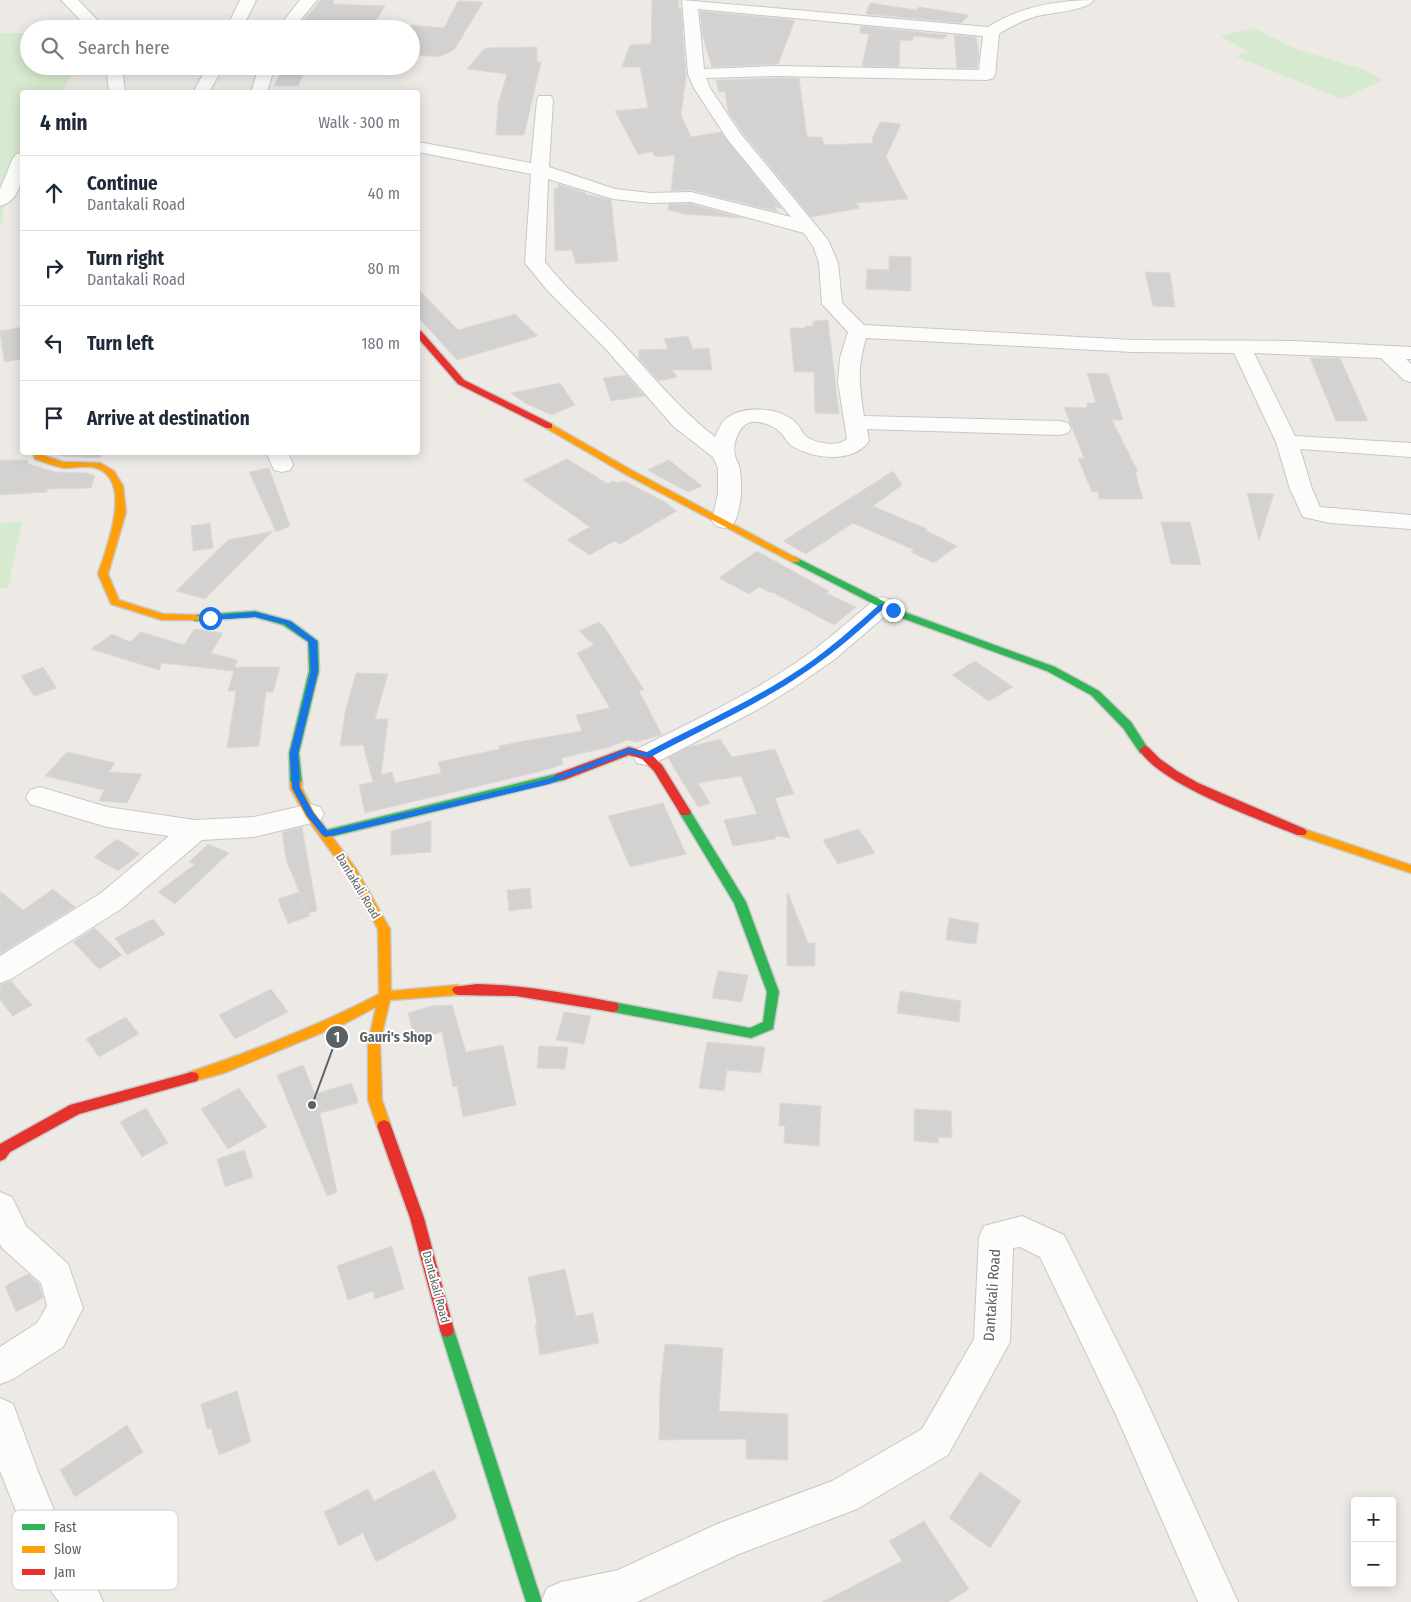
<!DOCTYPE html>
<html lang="en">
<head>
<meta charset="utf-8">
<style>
	:root { --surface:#fff; --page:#f6f6f7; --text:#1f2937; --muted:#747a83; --line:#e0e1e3 }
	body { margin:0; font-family:"Fira Sans Condensed",sans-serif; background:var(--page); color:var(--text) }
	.controls { position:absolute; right:15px; bottom:15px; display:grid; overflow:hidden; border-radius:5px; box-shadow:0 2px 12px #0003 }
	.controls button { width:45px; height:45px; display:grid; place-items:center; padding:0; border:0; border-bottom:1px solid var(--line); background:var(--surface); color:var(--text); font:25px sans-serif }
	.stop { position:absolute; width:15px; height:15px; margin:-11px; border:4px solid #1a73e8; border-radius:50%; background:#fff }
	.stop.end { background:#1a73e8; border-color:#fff; box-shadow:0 1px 5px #0008 }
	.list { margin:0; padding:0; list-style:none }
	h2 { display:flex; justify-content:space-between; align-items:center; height:65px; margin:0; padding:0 20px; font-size:21px }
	h2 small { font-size:16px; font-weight:400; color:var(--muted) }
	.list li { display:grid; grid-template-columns:32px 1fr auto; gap:15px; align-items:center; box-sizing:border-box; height:75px; padding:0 20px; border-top:1px solid var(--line) }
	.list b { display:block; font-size:19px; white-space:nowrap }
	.list p { margin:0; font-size:16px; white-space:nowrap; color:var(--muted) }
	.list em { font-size:16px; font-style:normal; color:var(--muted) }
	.icon { flex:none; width:28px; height:28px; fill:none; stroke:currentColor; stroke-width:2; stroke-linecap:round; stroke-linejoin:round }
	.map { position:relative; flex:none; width:1411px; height:1602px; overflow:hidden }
	.search { position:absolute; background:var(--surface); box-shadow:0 2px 12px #0003; left:20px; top:20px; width:400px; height:55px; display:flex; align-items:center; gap:12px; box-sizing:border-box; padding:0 18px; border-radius:28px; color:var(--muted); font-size:19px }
	.panel { position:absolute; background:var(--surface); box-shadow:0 2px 12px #0003; left:20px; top:90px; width:400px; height:365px; border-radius:5px }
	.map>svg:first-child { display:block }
	.green { fill:#d6eacf }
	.building { fill:#d4d2d0; stroke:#dcd9d6 }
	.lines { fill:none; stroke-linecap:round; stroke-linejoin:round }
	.street-casing { stroke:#c8c7c7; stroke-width:2 }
	.fast-casing { stroke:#c9c9c9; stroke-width:3 }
	.slow-casing { stroke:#c9c9c9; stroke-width:3 }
	.jam-casing { stroke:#c9c9c9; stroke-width:3 }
	.street { fill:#fcfcfb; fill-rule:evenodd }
	.fast { fill:#30b455; fill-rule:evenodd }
	.slow { fill:#ff9f0a; fill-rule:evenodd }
	.jam { fill:#e5322d; fill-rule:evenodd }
	.route { fill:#1a73e8 }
	.labels { text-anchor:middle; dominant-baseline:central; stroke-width:4; stroke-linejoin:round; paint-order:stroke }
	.street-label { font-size:12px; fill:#5b6165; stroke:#fff }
	.near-street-label { font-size:15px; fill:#5b6165; stroke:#fff }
	.key { fill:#fff; stroke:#ced0d1; stroke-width:1 }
	.key-label { font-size:14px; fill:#5b6165 }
	.leader { fill:none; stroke:#5b6165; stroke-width:2 }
	.callout-dot { fill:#5b6165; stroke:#fff; stroke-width:2 }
	.mark-label { font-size:15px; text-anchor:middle; font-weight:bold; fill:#fff }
	.callout-label { font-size:14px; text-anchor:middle; font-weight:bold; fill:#5b6165; stroke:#fff; stroke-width:4; stroke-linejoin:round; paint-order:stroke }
</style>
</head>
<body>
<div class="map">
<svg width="1411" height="1602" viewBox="0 0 1411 1602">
	<rect width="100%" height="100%" fill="#edeae6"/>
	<path class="green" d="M1254 28 1296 49 1362 69 1383 80 1342 99 1235 56 1248 52 1220 36Z
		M0 33H29V66H78L62 92H22V158L6 196 0 230Z
		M22 521 8 588H0V523Z"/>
	<path class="building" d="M321 0H334L333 4 385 6 371 29H296Z
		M652 0H679L678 8H681L686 75 681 115 691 137 721 132 782 209 774 206 778 212 691 190 671 191 675 155 656 157 652 152 638 154 615 111 648 108 640 67H622L630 45 651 44Z
		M458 1 483 2 454 50 438 57 411 54V25L444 28Z
		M870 3 916 10 919 7 969 15 961 23 866 14Z
		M700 11 795 20 778 64 712 67 702 34Z
		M861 26 948 35 943 39 914 36 912 41 900 40 899 67 862 66 869 34 859 33Z
		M954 35 976 37 979 55 977 68H957Z
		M537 47V62H541L524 135H496L498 104 507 74 467 69 485 48Z
		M277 66H306L298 86H274L282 70H276Z
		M777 78H799L807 137H822L824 145 873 143 872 139 880 122 901 124 886 157 908 199 856 203 860 208 811 217 742 132 728 112 725 91 719 92 716 80Z
		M558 184 586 193 585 194 611 200 618 261 576 264 572 250 555 251 554 188H558Z
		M669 204H691L743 218 684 214 668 210Z
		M889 256 911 257V291L866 289 867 269 889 270Z
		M1145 272 1170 273 1175 307 1153 306Z
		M418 289 458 330 515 314 538 336 457 360 418 317Z
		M828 320 834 371 839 414 815 413 814 372H794L790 328H805V326H813V321Z
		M22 327V359L4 362 0 331Z
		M688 336 693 349 709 348 712 370H672L677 377 659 381 639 359V350L668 349 664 339Z
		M1310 358H1340L1368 421H1336Z
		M1087 373 1108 374 1123 420H1112L1138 472H1135L1143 499H1099L1098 492H1092L1078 458H1084L1064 407 1087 408V403H1096Z
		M626 375 645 396 611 401 603 378Z
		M560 383 575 405 551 415 525 403 511 393Z
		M61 452H102L100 458 64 456 60 455Z
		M567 459 608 484 613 481 618 483 624 481 665 502 677 511 620 544 614 541 590 555 567 540 590 527 523 480Z
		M0 460H27L29 464 55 472 87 473 95 476 91 488 47 489V492L0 495Z
		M669 460 702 486 688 492 647 470Z
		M269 468 290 526 276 532 249 472Z
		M893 471 902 485 873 506 927 529 925 530 957 546 934 563 911 552 914 550 853 523 806 554 783 541Z
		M1247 493 1274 494 1259 541Z
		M1161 522H1190L1201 565 1171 564Z
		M210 523 213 548 193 551 191 526Z
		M273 531 205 599 176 591 228 540Z
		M757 551 829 591 826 593 856 607 834 625 772 592 771 593 759 587 749 594 719 578Z
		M599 622 605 628 644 690 639 691 662 735 636 742 628 740 606 748 561 758 563 764 542 771 365 813 359 785 373 782 363 745 340 746 345 713 356 673 388 674 375 719H388L381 775 392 772 395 783 441 773 438 762 500 749 499 746 524 741 582 731 576 715 610 708 577 653 594 645 579 631Z
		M194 629 223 633 211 653 237 660 235 667H280L273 692H266L259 746 227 748 236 691H228L234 671 162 663 159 670 91 649 112 634 130 642 141 632 184 645Z
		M975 661 1013 687 989 701 952 675Z
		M43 667 57 688 34 696 21 676Z
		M720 739 732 757 775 749 794 794 775 798 790 838 776 836 775 839 733 846 724 820 757 814 741 776 698 783 710 803 698 807 668 758 689 747Z
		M67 752 115 763 109 772 142 774 127 803 99 801 104 790 45 776Z
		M663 803 686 854 630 867 608 816Z
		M431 821V852L391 855V831Z
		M302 827 317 911 308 913 310 916 288 924 278 899 299 892 306 909 286 859 282 832Z
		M859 829 875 853 838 864 823 840Z
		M117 839 140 854 118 871 94 857Z
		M208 844 229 853 175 904 158 892 195 864 189 862Z
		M530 888 532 908 509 911 507 890Z
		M53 889 75 907 0 954V891L23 910Z
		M787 893H788L808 943H815V966H787Z
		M949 918 979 923 976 944 946 940Z
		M153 919 165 934 127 955 115 938Z
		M95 928 122 955 99 969 73 942Z
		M718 971 748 975 742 1002 712 998Z
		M11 981 32 1005 13 1016 0 1000V985Z
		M271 989 288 1012 235 1039 219 1015Z
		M900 991 961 1001 959 1022 897 1013Z
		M452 1005 466 1052 503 1045 516 1105 463 1117 457 1086 453 1087 442 1032 415 1039 408 1013 432 1006Z
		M564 1012 591 1016 584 1044 556 1040Z
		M126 1017 139 1034 99 1057 86 1039Z
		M707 1042 765 1047 761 1073 727 1070 724 1091 699 1088Z
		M539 1046 568 1047 565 1069 537 1068Z
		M303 1065 315 1094 351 1083 357 1098 358 1103 320 1113 337 1192 327 1196 277 1075Z
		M239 1088 267 1127 228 1149 201 1109Z
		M780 1103 821 1106 819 1146 784 1143 785 1126H779Z
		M146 1108 168 1143 142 1157 120 1122Z
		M914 1109 951 1111 952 1138 938 1137 939 1143 914 1141Z
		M244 1150 253 1177 225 1187 217 1159Z
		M392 1246 404 1289 375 1299 373 1291 348 1300 337 1266Z
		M565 1269 576 1316 593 1313 599 1343 540 1355 535 1324H537L528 1277Z
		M28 1274 39 1284 43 1298 16 1312 5 1286Z
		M665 1344 723 1348 719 1411 788 1414V1460L746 1459V1439L659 1440 660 1390Z
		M237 1391 251 1442 219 1455 211 1428 207 1429 201 1404Z
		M127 1425 143 1452 75 1497 60 1470Z
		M434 1470 457 1518 376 1562 363 1533 339 1546 324 1512 368 1489 374 1501Z
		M980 1472 1021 1501 990 1548 949 1518Z
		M924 1521 969 1589 948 1602H822L902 1561 889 1541Z"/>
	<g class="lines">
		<g class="street-casing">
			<path id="street" d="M61 0H78L106 29H89Z
				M240 0H256L242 29H226Z
				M300 0H317L293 29H277Z
				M682 0 988 27C1020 7 1056 0 1094 0 1085 12 1049 12 1034 17 1021 21 1010 27 999 34L995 75 993 78 987 80 777 76 706 78 710 88 740 133 828 240 838 263 842 303 864 325 1133 340 1294 341 1411 347V359H1406L1411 364V382L1404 380 1381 358 1254 353 1295 436 1411 443V457L1300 449 1312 489 1320 507 1411 515V529L1330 523 1303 517 1290 489 1276 442 1234 353 1133 352 866 338C857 369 859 384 864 416L1060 421 1068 423 1071 428 1068 433 1060 435 867 429 869 441C853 464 814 459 792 446 787 443 785 436 780 432 774 426 761 421 752 422 739 423 732 445 735 456 736 461 740 465 740 470 742 486 742 512 732 526L724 528 716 526 712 521 718 493V468L713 457 674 427 606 349 547 290 525 263 531 174 418 152V142L531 163 537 100 539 96H551L553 100 549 167 615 189 651 193 691 192 791 217 728 140 694 88 688 74ZM698 9 983 36 979 70 777 66 704 69ZM548 179 613 199 651 203 691 202 804 233 814 248 819 263 822 304 848 332 840 358 838 382 847 439C837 447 818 444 807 437 802 434 800 426 795 422 779 407 744 405 727 418 721 422 718 431 715 437 679 409 652 375 621 342 596 315 568 291 545 262Z
				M106 66H122L125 92H109Z
				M208 66H224L209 92H193Z
				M259 66H275L267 92H251Z
				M22 153C25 171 22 201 0 206V189L13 158 16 154Z
				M266 452H288L293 465 290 470 282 472 274 470Z
				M883 597 892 600 895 605 892 610 835 659 796 686 757 710 655 763 646 765 637 763 633 756 637 749C691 722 747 696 797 662 825 643 849 621 874 600Z
				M40 787 107 807 195 820 254 817 310 804 320 807 324 814 320 821 254 837 202 840 121 909 11 979 0 983V956L101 893 169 836 107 827 30 804 26 797 30 790Z
				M0 1192 12 1197 26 1226 68 1264 83 1308 63 1347 13 1379 0 1384V1347L37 1323 47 1306 41 1283 2 1248 0 1244Z
				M1022 1216 1064 1235 1142 1391 1238 1602H1198L1116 1415 1040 1257 1020 1247 1013 1248 1010 1342 948 1455 857 1509 739 1554 637 1602H541L547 1588 561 1582 618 1570 717 1524 832 1481 922 1429 974 1339 979 1237 984 1226Z
				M0 1398 13 1404 39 1474 72 1553 97 1588 103 1602H59L44 1581 0 1471Z"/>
		</g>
		<g class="fast-casing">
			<path id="fast" d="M795 557 907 613 1055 667 1099 691 1131 722 1149 750 1144 754 1140 753 1123 728 1091 695 1047 671 899 617 792 562 790 560 792 558Z
				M255 611 291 621 318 641 319 671 299 753 302 782 296 786 290 782 289 753 309 671 308 642 283 625 255 617 195 621 190 618 195 615Z
				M560 773 564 774 566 777 564 780 326 838 320 834 326 830Z
				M685 808 689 809 746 902 779 992 773 1029 751 1038 613 1012 609 1011 607 1007 609 1003 613 1002 750 1028 763 1022 767 992 734 903 679 812Z
				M447 1323 452 1325 454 1330 542 1602H526L440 1330 442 1325Z"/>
		</g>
		<g class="slow-casing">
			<path id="slow" d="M549 423 633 471 800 560 798 562H792L627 475 546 428V424Z
				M33 452H42V455L63 462 100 463 114 471 123 486 126 512 108 574 119 600 163 614 195 615 199 616 200 618 199 620H162L111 604 98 574C106 549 134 480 96 468 87 465 74 468 65 468 55 467 44 462 35 459Z
				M296 778 302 782V788L314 812 356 869 390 929 391 991 458 985 462 987 464 990 462 993 458 995 390 1000 380 1043 382 1100 391 1126 389 1130 384 1132 379 1130 377 1126 368 1100V1043L376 1007 346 1023 224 1073 192 1082 187 1081 185 1077 187 1073C253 1051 318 1026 379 994L378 929 348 875 306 817 290 788V782Z
				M1301 828 1411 865V873L1297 835 1295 832Z"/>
		</g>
		<g class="jam-casing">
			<path id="jam" d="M418 331H421L464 380 552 424V428H546L458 384 418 338Z
				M1144 746 1148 747 1160 759 1177 771 1198 783 1305 829 1307 832 1305 835H1297C1256 818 1163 786 1139 750Z
				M629 747 650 753 662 765 691 812 689 815H681L654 771 642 759 629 755 564 780H556L554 777 556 774Z
				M477 984C523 985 568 993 613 1002L617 1003 619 1007 617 1011 613 1012 516 996 458 995 454 993 452 990 454 987Z
				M192 1072 197 1073 199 1077 197 1081 79 1114 10 1152 5 1159 0 1161V1144L70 1105Z
				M384 1120 389 1122 391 1126 424 1218 454 1330 452 1335 447 1337 442 1335 440 1330 410 1218 377 1126 379 1122Z"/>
		</g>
		<use href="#street" class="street"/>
		<use href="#fast" class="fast"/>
		<use href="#slow" class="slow"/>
		<use href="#jam" class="jam"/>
	</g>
	<path class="route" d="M880 604H885L896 610 893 613 883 609C860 630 836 651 810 669 762 703 701 730 649 758L629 753 549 784 326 837 323 836 307 816 292 788 290 753 311 671 309 642 285 624 255 617 210 620 206 618 210 616 255 612 290 621 317 641 318 671 298 753 300 788 313 812 328 831 548 779 629 748 645 753C698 725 754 700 803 667 831 648 855 626 880 604Z"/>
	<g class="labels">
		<g class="street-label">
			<text transform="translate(358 886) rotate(59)">Dantakali Road</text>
			<text transform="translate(436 1287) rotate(75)">Dantakali Road</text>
		</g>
		<g class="near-street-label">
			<text transform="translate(992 1295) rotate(-86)">Dantakali Road</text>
		</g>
	</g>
	<rect x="12" y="1510" width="166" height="80" rx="8" class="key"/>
	<rect x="22" y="1524" width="23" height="6" fill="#30b455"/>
	<rect x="22" y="1546" width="23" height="7" fill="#ff9f0a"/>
	<rect x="22" y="1569" width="23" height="6" fill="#e5322d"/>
	<g class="key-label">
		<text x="54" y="1532">Fast</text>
		<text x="54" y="1554">Slow</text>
		<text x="54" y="1577">Jam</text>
	</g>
	<path class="leader" d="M312 1105L337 1037"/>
	<g class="callout-dot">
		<circle cx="312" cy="1105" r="5"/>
		<circle cx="337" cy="1037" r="12"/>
	</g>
	<g class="mark-label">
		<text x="337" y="1042">1</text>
	</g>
	<g class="callout-label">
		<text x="396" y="1042">Gauri's Shop</text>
	</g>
</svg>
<div class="controls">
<button>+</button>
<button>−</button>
</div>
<div class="stop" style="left:210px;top:618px"></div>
<div class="stop end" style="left:893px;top:610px"></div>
<div class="search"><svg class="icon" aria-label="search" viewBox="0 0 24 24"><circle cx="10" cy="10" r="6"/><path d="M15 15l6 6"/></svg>Search here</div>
<section class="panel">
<h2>4 min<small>Walk · 300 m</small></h2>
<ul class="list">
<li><svg class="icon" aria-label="ahead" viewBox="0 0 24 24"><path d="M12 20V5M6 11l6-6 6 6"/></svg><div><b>Continue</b><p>Dantakali Road</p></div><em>40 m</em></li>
<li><svg class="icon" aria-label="right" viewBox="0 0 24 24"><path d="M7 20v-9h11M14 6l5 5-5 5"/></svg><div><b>Turn right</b><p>Dantakali Road</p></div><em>80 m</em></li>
<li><svg class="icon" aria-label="left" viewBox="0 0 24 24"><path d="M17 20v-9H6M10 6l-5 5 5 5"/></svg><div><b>Turn left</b></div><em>180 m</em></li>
<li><svg class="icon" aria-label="arrive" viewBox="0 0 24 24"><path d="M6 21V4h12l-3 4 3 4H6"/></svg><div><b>Arrive at destination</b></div></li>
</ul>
</section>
</div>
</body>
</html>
